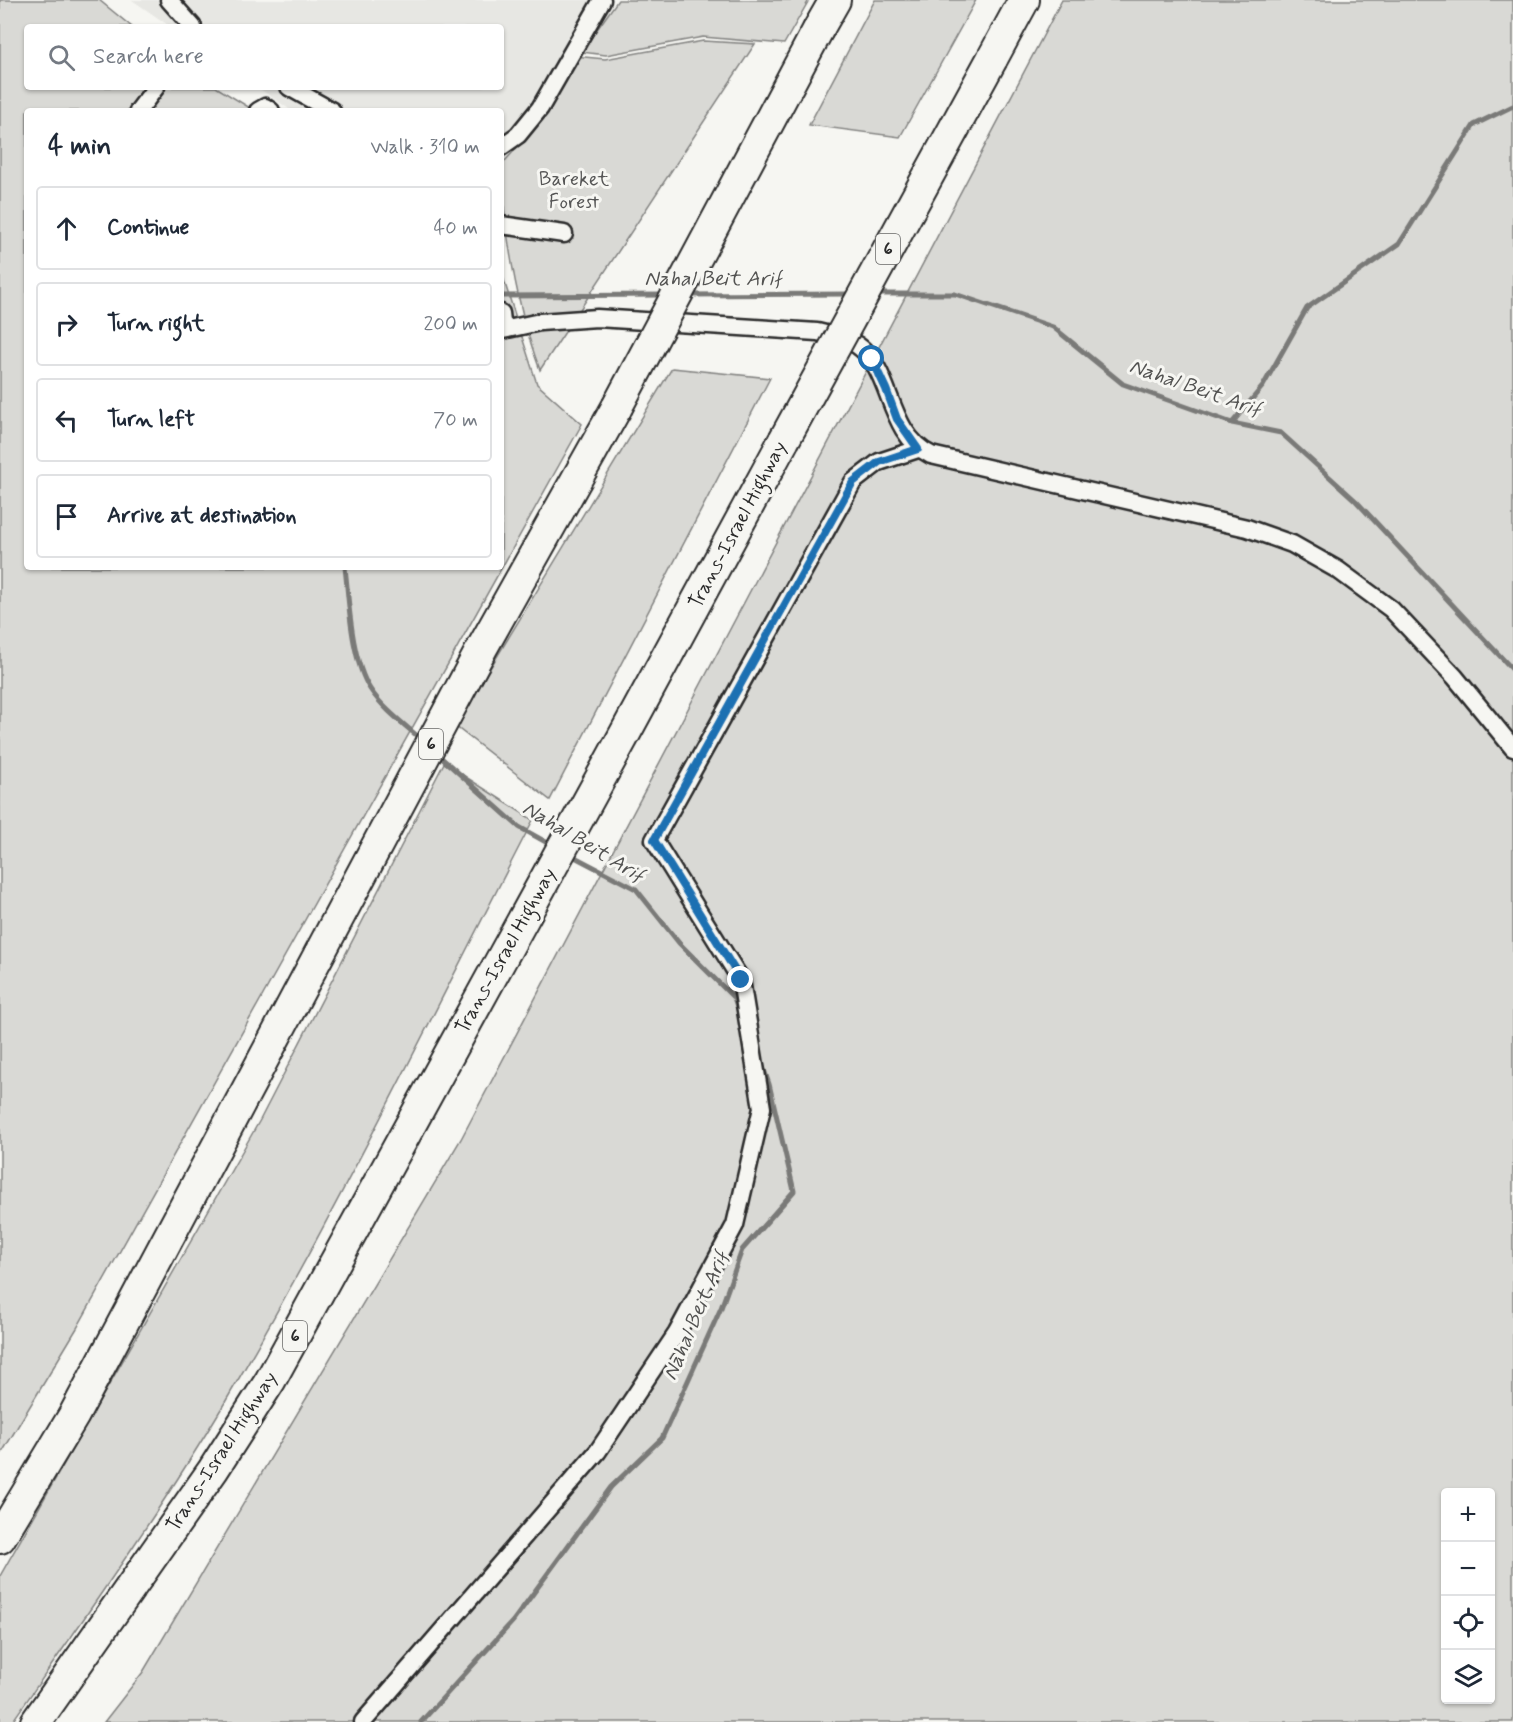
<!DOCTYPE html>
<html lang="en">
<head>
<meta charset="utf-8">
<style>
	:root { --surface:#fff; --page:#f2f2f3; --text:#1f2937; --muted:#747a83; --line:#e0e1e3 }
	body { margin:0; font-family:Mynerve,sans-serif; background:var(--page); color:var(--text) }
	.controls { position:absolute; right:18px; bottom:18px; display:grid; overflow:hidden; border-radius:6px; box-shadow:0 2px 4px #0004 }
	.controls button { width:54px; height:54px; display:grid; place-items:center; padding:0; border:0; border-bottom:2px solid var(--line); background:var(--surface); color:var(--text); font:30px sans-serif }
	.stop { position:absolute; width:18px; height:18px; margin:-14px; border:4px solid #1f6fb2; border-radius:50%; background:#fff }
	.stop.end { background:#1f6fb2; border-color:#fff; box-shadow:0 2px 6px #0008 }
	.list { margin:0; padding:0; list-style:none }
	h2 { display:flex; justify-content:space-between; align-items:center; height:78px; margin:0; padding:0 24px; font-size:26px }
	h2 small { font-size:20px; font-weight:400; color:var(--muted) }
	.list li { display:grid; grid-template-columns:39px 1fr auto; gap:18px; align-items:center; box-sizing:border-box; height:84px; margin:0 12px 12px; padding:0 12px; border:2px solid var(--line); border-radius:6px }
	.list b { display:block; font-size:22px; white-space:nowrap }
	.list em { font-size:20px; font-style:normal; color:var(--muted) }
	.icon { flex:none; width:33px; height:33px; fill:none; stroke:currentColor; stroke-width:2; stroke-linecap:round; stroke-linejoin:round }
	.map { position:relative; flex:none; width:1513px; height:1722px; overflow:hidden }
	.search { position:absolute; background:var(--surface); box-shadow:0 2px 4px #0004; left:24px; top:24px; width:480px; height:66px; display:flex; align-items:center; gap:15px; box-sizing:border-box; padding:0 21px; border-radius:6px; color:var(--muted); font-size:22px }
	.panel { position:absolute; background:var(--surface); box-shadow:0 2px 4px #0004; left:24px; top:108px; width:480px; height:462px; border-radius:6px }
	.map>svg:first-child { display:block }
	.built { fill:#e7e7e3 }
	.green { fill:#d9d9d5; stroke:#828280; stroke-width:1.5; fill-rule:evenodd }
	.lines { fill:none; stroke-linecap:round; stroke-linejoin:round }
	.stream { stroke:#7a7a78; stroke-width:5 }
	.street-casing { stroke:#2b2b2b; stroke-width:21 }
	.highway-casing { stroke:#2b2b2b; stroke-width:34 }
	.street { stroke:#f6f6f2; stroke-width:16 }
	.highway { stroke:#f6f6f2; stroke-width:30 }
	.highway-bridge-casing { stroke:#2b2b2b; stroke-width:34; stroke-linecap:butt }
	.highway-bridge { stroke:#f6f6f2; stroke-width:30 }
	.route { stroke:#1f6fb2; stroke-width:8 }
	.labels { text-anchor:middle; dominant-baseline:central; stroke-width:6; stroke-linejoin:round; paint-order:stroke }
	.shield { fill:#f6f6f2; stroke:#686867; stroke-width:1.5 }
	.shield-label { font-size:18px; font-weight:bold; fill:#2b2b2b }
	.park-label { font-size:20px; fill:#565656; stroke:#f6f6f2 }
	.street-label { font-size:20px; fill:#2b2b2b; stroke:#f6f6f2 }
	.water-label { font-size:21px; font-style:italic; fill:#525251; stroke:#f6f6f2 }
</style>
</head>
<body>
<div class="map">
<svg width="1513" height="1722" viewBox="0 0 1513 1722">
	<rect width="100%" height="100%" fill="#f6f6f2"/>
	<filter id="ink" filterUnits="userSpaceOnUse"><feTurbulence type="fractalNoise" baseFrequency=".0167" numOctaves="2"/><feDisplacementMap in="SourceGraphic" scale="12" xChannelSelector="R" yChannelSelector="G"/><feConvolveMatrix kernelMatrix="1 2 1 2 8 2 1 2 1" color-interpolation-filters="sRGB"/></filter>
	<g filter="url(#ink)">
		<path class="built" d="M132 0H611L574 56 535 127 505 161 501 162V111H292L257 87H501V27H171Z"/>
		<path class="green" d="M0 0H99L132 27H27V87H216L255 111H27V567H501V271L537 384 582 424 77 1328 0 1456Z
			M618 0H809L784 44 703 37 606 55 581 52Z
			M875 0H976L900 137 809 125Z
			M1062 0H1513V1722H104L143 1672 461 1139ZM1446 1492H1490V1700H1446Z
			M703 41 755 44 540 370C519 314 509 257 503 198L501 197V162L505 161 535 127 574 56 605 59Z
			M672 368 770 378 550 800 455 726Z
			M444 763 533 820C432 1015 336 1214 224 1404 159 1513 85 1617 12 1722H0V1576L260 1120Z"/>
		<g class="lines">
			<path class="stream" d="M874 294H955L1053 327 1123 384 1232 423 1281 433 1356 501 1513 670
				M688 295 852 294
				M501 296 666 295
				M1232 423 1263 386 1307 308 1399 244 1474 125 1513 106
				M345 567C349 602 351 659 370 689 383 709 405 725 423 741
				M436 753 519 827 553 846
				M569 854 636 889 679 943 734 998 739 1012
				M421 1722 513 1621 611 1487 662 1438 721 1308 742 1250 794 1191 769 1084 763 1067"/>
			<g class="street-casing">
				<path id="street" d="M169 0 193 27
					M289 87 332 111
					M138 111 156 87
					M258 111 265 107 271 111
					M501 147 518 135 540 108 602 0
					M501 225 564 234
					M501 313 503 330 540 322 597 318 817 332C830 335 845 338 857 345 894 370 885 432 931 455L1247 528 1292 544 1338 570 1391 609 1455 677 1513 748
					M363 1722 598 1451 677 1333 735 1225 762 1108 741 980 654 840 853 482 879 462 918 449"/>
			</g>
			<g class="highway-casing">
				<path id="highway" d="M819 28 835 0
					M992 59 1024 0
					M0 1538 74 1415 482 648 617 407
					M36 1722 213 1470 270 1381 622 739 784 440"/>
			</g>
			<use href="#street" class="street"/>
			<use href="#highway" class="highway"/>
			<g class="highway-bridge-casing">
				<path id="highway-bridge" d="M617 407 819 28
					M784 440 992 59"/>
			</g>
			<use href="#highway-bridge" class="highway-bridge"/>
		</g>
	</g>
	<g class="lines" filter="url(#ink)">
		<path class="route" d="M741 980 654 840 853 482 879 462 918 449 897 419 886 389 872 359"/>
	</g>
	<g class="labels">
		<g class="shield">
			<rect x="876" y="234" width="24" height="30" rx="4.5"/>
			<rect x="419" y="729" width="24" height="30" rx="4.5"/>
			<rect x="283" y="1321" width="24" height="30" rx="4.5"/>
		</g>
		<g class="shield-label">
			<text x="888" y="249">6</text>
			<text x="431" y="744">6</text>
			<text x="295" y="1336">6</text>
		</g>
		<g class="park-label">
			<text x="574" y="179">Bareket<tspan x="574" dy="23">Forest</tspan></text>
		</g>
		<g class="street-label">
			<text transform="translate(738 525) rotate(-62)">Trans-Israel Highway</text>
			<text transform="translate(506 951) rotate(-61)">Trans-Israel Highway</text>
			<text transform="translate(222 1452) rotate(-57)">Trans-Israel Highway</text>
		</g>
		<g class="water-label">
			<text x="713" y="279">Nahal Beit Arif</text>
			<text transform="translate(1195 388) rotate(19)">Nahal Beit Arif</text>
			<text transform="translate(583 842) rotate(31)">Nahal Beit Arif</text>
			<text transform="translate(696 1316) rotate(-67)">Nahal Beit Arif</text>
		</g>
	</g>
</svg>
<div class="controls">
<button>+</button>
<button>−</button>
<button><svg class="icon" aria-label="locate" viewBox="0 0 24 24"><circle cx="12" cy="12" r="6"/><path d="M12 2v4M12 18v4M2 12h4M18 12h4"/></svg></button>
<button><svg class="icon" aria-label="layers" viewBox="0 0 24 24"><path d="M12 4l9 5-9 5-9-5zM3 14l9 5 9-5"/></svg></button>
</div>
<div class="stop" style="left:872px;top:359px"></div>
<div class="stop end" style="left:741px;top:980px"></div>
<div class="search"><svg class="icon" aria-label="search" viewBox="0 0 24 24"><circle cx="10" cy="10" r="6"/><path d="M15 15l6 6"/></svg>Search here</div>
<section class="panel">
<h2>4 min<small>Walk · 310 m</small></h2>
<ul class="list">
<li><svg class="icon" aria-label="ahead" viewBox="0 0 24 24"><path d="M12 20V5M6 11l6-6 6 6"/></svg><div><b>Continue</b></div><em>40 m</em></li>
<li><svg class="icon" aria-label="right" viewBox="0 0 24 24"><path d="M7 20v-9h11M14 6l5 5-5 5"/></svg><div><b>Turn right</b></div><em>200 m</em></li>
<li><svg class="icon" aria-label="left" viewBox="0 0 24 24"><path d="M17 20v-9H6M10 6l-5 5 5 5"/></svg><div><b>Turn left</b></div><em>70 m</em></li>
<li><svg class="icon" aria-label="arrive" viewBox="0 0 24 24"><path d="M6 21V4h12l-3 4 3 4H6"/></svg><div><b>Arrive at destination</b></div></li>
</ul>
</section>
</div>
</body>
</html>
